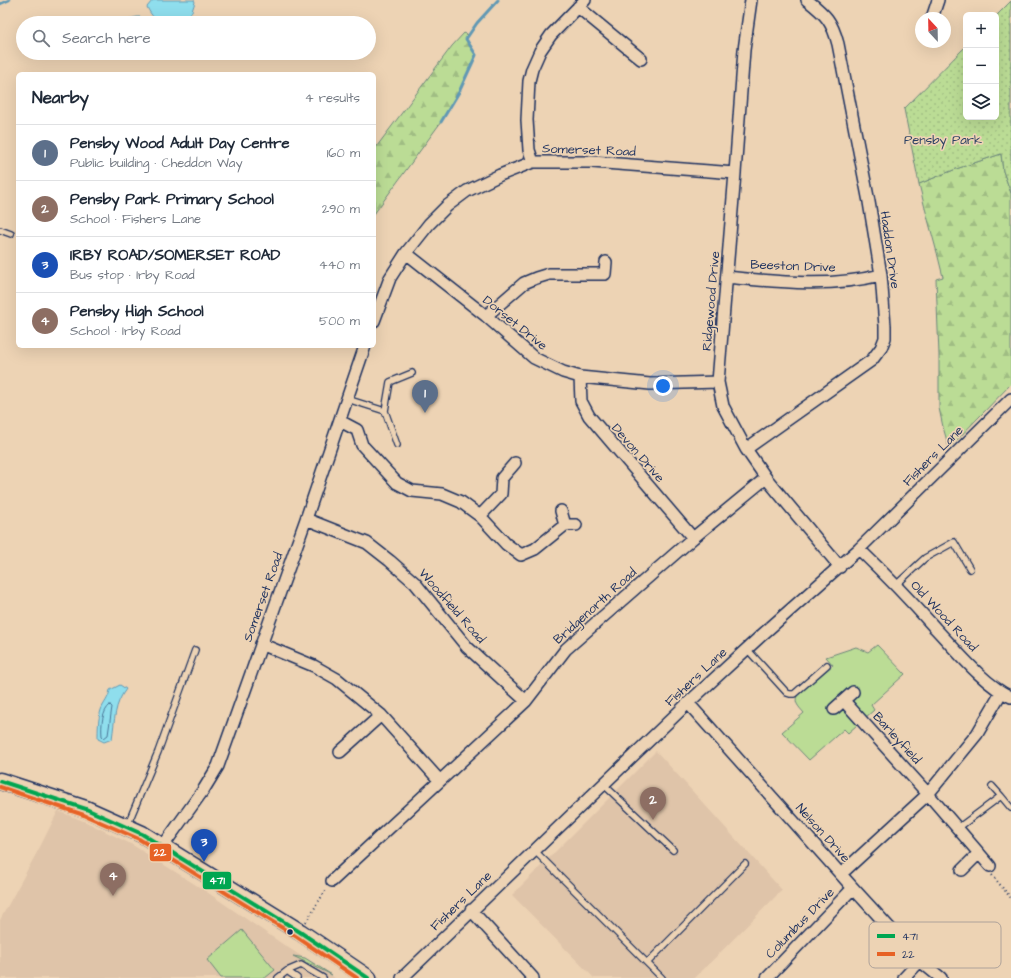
<!DOCTYPE html>
<html lang="en">
<head>
<meta charset="utf-8">
<style>
	:root { --surface:#fff; --page:#f6f6f7; --text:#1f2937; --muted:#747a83; --line:#e0e1e3; --accent:#0f766e }
	body { margin:0; font-family:"Architects Daughter",sans-serif; background:var(--page); color:var(--text) }
	.controls { position:absolute; right:12px; top:12px; display:grid; overflow:hidden; border-radius:6px; box-shadow:0 4px 16px #0002 }
	.controls button { width:36px; height:36px; display:grid; place-items:center; padding:0; border:0; border-bottom:1px solid var(--line); background:var(--surface); color:var(--text); font:20px sans-serif }
	.compass { position:absolute; left:915px; top:12px; width:36px; height:36px; border-radius:50%; background:var(--surface); box-shadow:0 4px 16px #0002; rotate:338deg }
	.you { position:absolute; left:663px; top:386px; width:14px; height:14px; margin:-10px; border:3px solid #fff; border-radius:50%; background:#1a73e8; box-shadow:0 0 0 6px #1a73e833 }
	.badge { display:grid; place-items:center; width:26px; height:26px; border-radius:50%; background:var(--accent); color:#fff; font-size:13px; font-weight:700 }
	.pin { position:absolute; translate:-50% -33px; filter:drop-shadow(0 1px 2px #0008) }
	.pin::after { content:''; position:absolute; top:21px; width:14px; height:12px; background:inherit; clip-path:polygon(0 0,100% 0,50% 100%) }
	.list { margin:0; padding:0; list-style:none }
	h2 { display:flex; justify-content:space-between; align-items:center; height:52px; margin:0; padding:0 16px; font-size:17px }
	h2 small { font-size:13px; font-weight:400; color:var(--muted) }
	.list li { display:grid; grid-template-columns:26px 1fr auto; gap:12px; align-items:center; box-sizing:border-box; height:56px; padding:0 16px; border-top:1px solid var(--line) }
	.list b { display:block; font-size:15px; white-space:nowrap }
	.list p { margin:0; font-size:13px; white-space:nowrap; color:var(--muted) }
	.list em { font-size:13px; font-style:normal; color:var(--muted) }
	.icon { flex:none; width:22px; height:22px; fill:none; stroke:currentColor; stroke-width:2; stroke-linecap:round; stroke-linejoin:round }
	.map { position:relative; flex:none; width:1011px; height:978px; overflow:hidden }
	.search { position:absolute; background:var(--surface); box-shadow:0 4px 16px #0002; left:16px; top:16px; width:360px; height:44px; display:flex; align-items:center; gap:10px; box-sizing:border-box; padding:0 14px; border-radius:22px; color:var(--muted); font-size:15px }
	.panel { position:absolute; background:var(--surface); box-shadow:0 4px 16px #0002; left:16px; top:72px; width:360px; height:276px; border-radius:6px }
	.map>svg:first-child { display:block }
	.built { fill:#dfc4a9 }
	.grass { fill:#bbdc95; stroke:#6b867a }
	.forest { fill:url(#forest-firs); stroke:#6b867a }
	.park { fill:url(#park-dots); stroke:#6b867a }
	.water { fill:#8fdeed; stroke:#6198b4 }
	.lines { fill:none; stroke-linecap:round; stroke-linejoin:round }
	.shore { stroke:#497597; stroke-width:1 }
	.stream { stroke:#6198b4; stroke-width:3 }
	.lane-casing { stroke:#1b2f5e; stroke-width:8 }
	.street-casing { stroke:#1b2f5e; stroke-width:14 }
	.secondary-casing { stroke:#1b2f5e; stroke-width:19 }
	.path { stroke:#1b2f5e; stroke-width:2; stroke-dasharray:1 3; stroke-linecap:butt }
	.lane { stroke:#edd3b4; stroke-width:5.5 }
	.street { stroke:#edd3b4; stroke-width:11 }
	.secondary { stroke:#edd3b4; stroke-width:16 }
	.bus-1-casing { stroke:#edd3b4; stroke-width:7 }
	.bus-2-casing { stroke:#edd3b4; stroke-width:7 }
	.bus-1 { stroke:#00a651; stroke-width:4 }
	.bus-2 { stroke:#e76225; stroke-width:4 }
	.bus-dot { fill:#1b2f5e; stroke:#edd3b4; stroke-width:1.5 }
	.labels { text-anchor:middle; dominant-baseline:central; stroke-width:3.5; stroke-linejoin:round; paint-order:stroke }
	.park-label { font-size:13px; fill:#2b4064; stroke:#edd3b4 }
	.street-label { font-size:13px; fill:#1b2f5e; stroke:#edd3b4 }
	.key { fill:#edd3b4; stroke:#aea29a; stroke-width:1 }
	.key-label { font-size:11px; fill:#1b2f5e }
	.line-badge { stroke:#edd3b4; stroke-width:1.5 }
	.badge-label { font-size:11px; text-anchor:middle; font-weight:bold; fill:#fff }
</style>
</head>
<body>
<div class="map">
<svg width="1011" height="978" viewBox="0 0 1011 978">
	<defs>
		<pattern id="forest-firs" width="22" height="20" patternUnits="userSpaceOnUse"><rect width="22" height="20" fill="#bbdc95"/><path d="M5 1l3.5 6h-7zM16 11l3.5 6h-7z" fill="#a0bd83"/></pattern>
		<pattern id="park-dots" width="8" height="8" patternUnits="userSpaceOnUse"><rect width="8" height="8" fill="#bbdc95"/><path d="M2 2h.1M6 6h.1" fill="none" stroke="#a0bd83" stroke-width="1.8" stroke-linecap="round"/></pattern>
	</defs>
	<rect width="100%" height="100%" fill="#edd3b4"/>
	<filter id="ink" filterUnits="userSpaceOnUse"><feTurbulence type="fractalNoise" baseFrequency=".025" numOctaves="2"/><feDisplacementMap in="SourceGraphic" scale="8" xChannelSelector="R" yChannelSelector="G"/><feConvolveMatrix kernelMatrix="1 2 1 2 8 2 1 2 1" color-interpolation-filters="sRGB"/></filter>
	<g filter="url(#ink)">
		<path class="built" d="M656 751 782 890 695 978H594L512 895Z
			M58 811 86 822 131 844 204 890 281 943 335 978H0V920L41 845Z"/>
		<path class="grass" d="M877 645 905 674 871 705 874 710 848 733 844 729 809 760 782 732 804 713C799 707 794 703 797 696L833 665 826 657 856 647 868 652Z
			M242 930 275 970 265 978H221L207 960Z"/>
		<path class="forest" d="M464 33 467 35 466 39 476 55 459 92 441 122 374 214V150L452 46Z
			M1001 154 1003 171 1011 193V384L949 448 943 427 939 408V355L936 279 943 277C936 246 926 215 919 184L956 169Z
			M293 956 305 958 332 975Z"/>
		<path class="park" d="M1011 1V193L1003 171 1001 154 956 169 919 184 904 109 966 46V117H996V16Z"/>
		<path class="water" d="M154 0H194L195 2 192 11 185 23C166 23 156 26 147 7L152 1Z
			M140 17 150 23H128C129 18 135 17 140 17Z
			M120 685 126 689C114 705 115 719 112 739L104 742 98 739C98 729 98 720 101 710 104 702 108 700 110 690Z"/>
		<g class="lines">
			<path class="shore" d="M110 705 112 707 108 735 104 738 102 736C101 726 102 711 110 705Z"/>
			<path class="stream" d="M0 4 9 0
				M441 122 459 92 476 55 466 39 477 23 498 0"/>
			<g class="lane-casing">
				<path id="lane" d="M0 230 11 234
					M347 399 385 411 397 445
					M385 411 390 382 412 373
					M896 585 925 558 954 542 970 569
					M747 649 787 693 790 694H794L827 665
					M603 784 673 850
					M1001 796 1011 808
					M127 826 158 752 195 650
					M958 828 1001 796 992 786
					M534 850 662 978
					M647 963 745 864
					M287 971 297 978
					M278 978 287 971 301 965 323 978"/>
			</g>
			<g class="street-casing">
				<path id="street" d="M751 0 744 50 735 173 718 382 723 406 746 449 766 478 840 567
					M578 7 641 59
					M932 18 938 0
					M533 162 529 150 527 120 529 81 532 69 540 51 551 35 585 0
					M406 253 486 316 534 358 563 372 580 377 650 384 718 382
					M727 277C778 282 830 288 881 275
					M486 316 524 283 536 278 549 274H605L606 262
					M374 321 390 278 406 253 429 224 447 206 467 191 500 175 533 162H592L735 173
					M580 377 581 401 589 416 693 538
					M340 421 357 430 362 445 397 483 412 491 442 494 461 502 480 516 506 544 521 555 535 549 565 525
					M746 449 872 360 881 348 885 338V326L881 275 869 202 838 44C832 21 826 15 807 0
					M561 511 565 525H576
					M480 516 501 494 502 478 515 463
					M306 519 367 543 390 561 415 583 467 647 526 701
					M859 549C885 574 911 601 935 628 955 649 985 686 1011 697
					M261 644 314 666 337 679 381 715 440 781
					M844 701 928 794 990 866
					M688 703 853 888 920 961 941 978
					M834 709 853 692
					M340 752 381 715
					M163 846 204 789 218 766 306 519 365 346
					M962 870 979 853
					M841 874 928 794 977 734 1001 693
					M332 881 526 701 566 649 693 538 766 478
					M471 910 533 978
					M402 978 688 703 763 634 859 549 1011 399
					M767 978 853 888
					M904 978 920 961"/>
			</g>
			<g class="secondary-casing">
				<path id="secondary" d="M0 781 86 809 142 834 300 932 368 978"/>
			</g>
			<path class="path" d="M992 875 1011 898
				M306 922 327 888"/>
			<use href="#lane" class="lane"/>
			<use href="#street" class="street"/>
			<use href="#secondary" class="secondary"/>
			<g class="bus-1-casing">
				<path id="bus-1" d="M0 781 86 809 142 834 300 932 368 978"/>
			</g>
			<g class="bus-2-casing">
				<path id="bus-2" d="M0 787 84 815 139 839 297 937 357 978"/>
			</g>
			<use href="#bus-1" class="bus-1"/>
			<use href="#bus-2" class="bus-2"/>
		</g>
	</g>
	<circle class="bus-dot" cx="290" cy="932" r="3.5"/>
	<g class="labels">
		<g class="park-label">
			<text x="943" y="140">Pensby Park</text>
		</g>
		<g class="street-label">
			<text transform="translate(589 150) rotate(2)">Somerset Road</text>
			<text transform="translate(890 250) rotate(82)">Haddon Drive</text>
			<text transform="translate(793 266) rotate(2)">Beeston Drive</text>
			<text transform="translate(711 301) rotate(-85)">Ridgewood Drive</text>
			<text transform="translate(515 323) rotate(39)">Dorset Drive</text>
			<text transform="translate(638 453) rotate(49)">Devon Drive</text>
			<text transform="translate(933 456) rotate(-45)">Fishers Lane</text>
			<text transform="translate(263 597) rotate(-70)">Somerset Road</text>
			<text transform="translate(452 606) rotate(49)">Woodfield Road</text>
			<text transform="translate(595 606) rotate(-42)">Bridgenorth Road</text>
			<text transform="translate(944 616) rotate(47)">Old Wood Road</text>
			<text transform="translate(696 677) rotate(-43)">Fishers Lane</text>
			<text transform="translate(897 738) rotate(48)">Barleyfield</text>
			<text transform="translate(823 833) rotate(48)">Nelson Drive</text>
			<text transform="translate(461 901) rotate(-44)">Fishers Lane</text>
			<text transform="translate(800 923) rotate(-46)">Columbus Drive</text>
		</g>
	</g>
	<rect x="869" y="922" width="132" height="46" rx="6" class="key"/>
	<rect x="877" y="934" width="18" height="4" fill="#00a651"/>
	<rect x="877" y="952" width="18" height="4" fill="#e76225"/>
	<g class="key-label">
		<text x="902" y="940">471</text>
		<text x="902" y="958">22</text>
	</g>
	<g class="line-badge">
		<rect x="149" y="843" width="23" height="19" rx="4" fill="#e76225"/>
		<rect x="202" y="871" width="30" height="19" rx="4" fill="#00a651"/>
	</g>
	<g class="badge-label">
		<text x="160" y="856">22</text>
		<text x="217" y="884">471</text>
	</g>
</svg>
<div class="controls">
<button>+</button>
<button>−</button>
<button><svg class="icon" aria-label="layers" viewBox="0 0 24 24"><path d="M12 4l9 5-9 5-9-5zM3 14l9 5 9-5"/></svg></button>
</div>
<svg class="compass" viewBox="-18 -18 36 36"><path d="M0-13l5 13h-10z" fill="#e53935"/><path d="M0 13l5-13h-10z" fill="#747a83"/></svg>
<div class="you"></div>
<div class="pin badge" style="left:425px;top:413px;background:#5c6f8a">1</div>
<div class="pin badge" style="left:653px;top:820px;background:#8d6e63">2</div>
<div class="pin badge" style="left:204px;top:862px;background:#1a4fb4">3</div>
<div class="pin badge" style="left:113px;top:896px;background:#8d6e63">4</div>
<div class="search"><svg class="icon" aria-label="search" viewBox="0 0 24 24"><circle cx="10" cy="10" r="6"/><path d="M15 15l6 6"/></svg>Search here</div>
<section class="panel">
<h2>Nearby<small>4 results</small></h2>
<ul class="list">
<li><span class="badge" style="background:#5c6f8a">1</span><div><b>Pensby Wood Adult Day Centre</b><p>Public building · Cheddon Way</p></div><em>160 m</em></li>
<li><span class="badge" style="background:#8d6e63">2</span><div><b>Pensby Park Primary School</b><p>School · Fishers Lane</p></div><em>290 m</em></li>
<li><span class="badge" style="background:#1a4fb4">3</span><div><b>IRBY ROAD/SOMERSET ROAD</b><p>Bus stop · Irby Road</p></div><em>440 m</em></li>
<li><span class="badge" style="background:#8d6e63">4</span><div><b>Pensby High School</b><p>School · Irby Road</p></div><em>500 m</em></li>
</ul>
</section>
</div>
</body>
</html>
